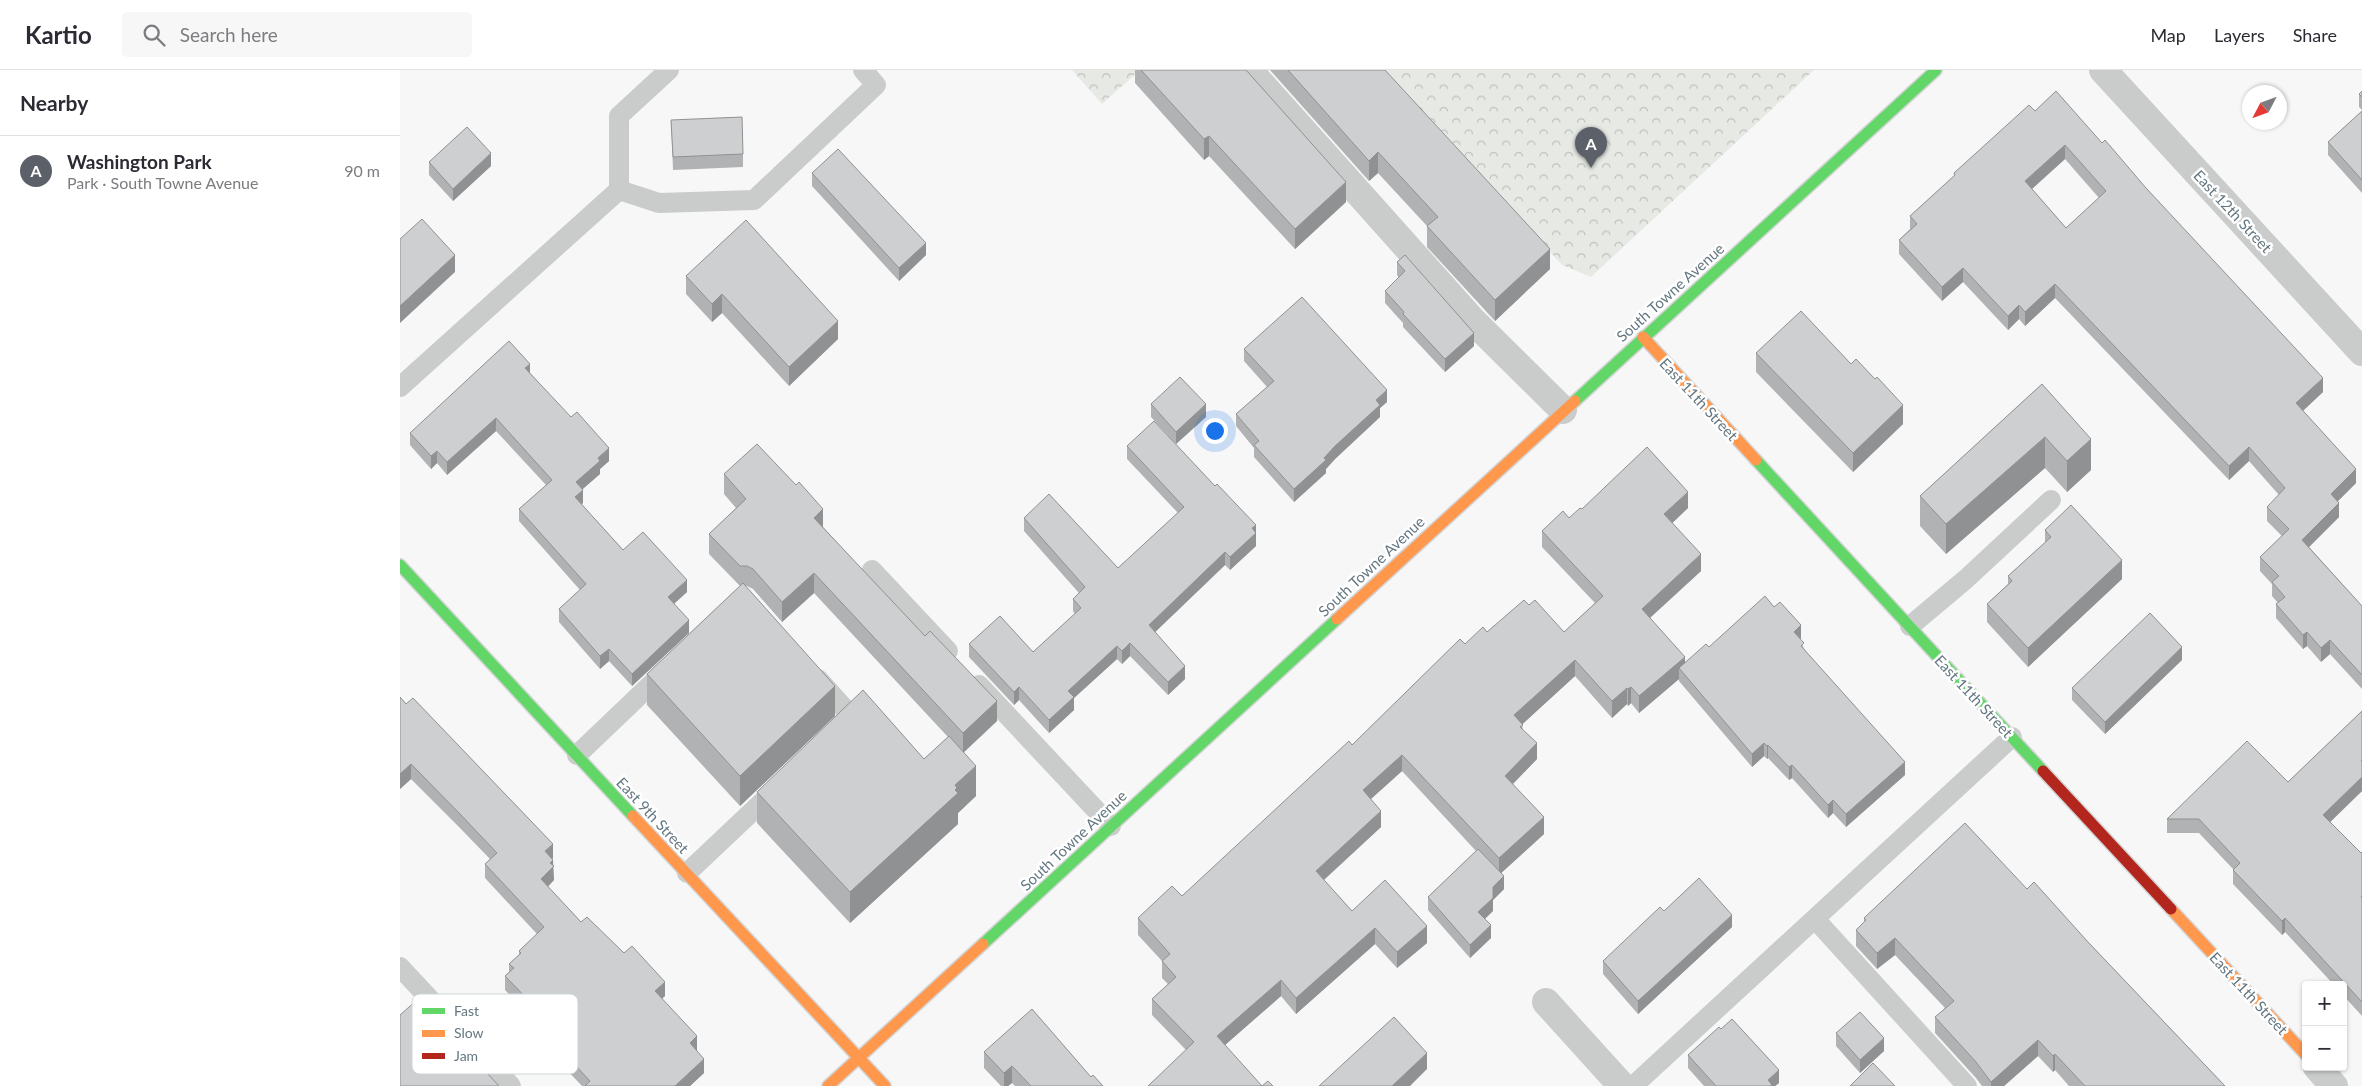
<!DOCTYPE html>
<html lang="en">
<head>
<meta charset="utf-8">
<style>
	:root { --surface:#fff; --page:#f7f7f7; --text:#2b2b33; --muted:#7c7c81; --line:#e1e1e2; --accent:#5c6169 }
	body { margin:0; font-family:Lato,sans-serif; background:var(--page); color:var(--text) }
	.controls { position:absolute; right:15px; bottom:15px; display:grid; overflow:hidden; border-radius:5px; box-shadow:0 1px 4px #0004 }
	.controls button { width:45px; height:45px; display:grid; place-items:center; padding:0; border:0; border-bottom:1px solid var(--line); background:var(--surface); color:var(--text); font:25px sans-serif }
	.compass { position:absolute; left:1842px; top:15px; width:45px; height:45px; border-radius:50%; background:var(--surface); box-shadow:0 1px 4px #0004; rotate:229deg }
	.you { position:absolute; left:814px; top:360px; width:18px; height:18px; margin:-12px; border:4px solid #fff; border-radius:50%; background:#1a73e8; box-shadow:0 0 0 8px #1a73e833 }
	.badge { display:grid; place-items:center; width:32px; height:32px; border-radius:50%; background:var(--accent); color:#fff; font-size:16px; font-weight:700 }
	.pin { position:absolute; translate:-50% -41px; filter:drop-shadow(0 1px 2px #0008) }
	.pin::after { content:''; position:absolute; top:26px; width:18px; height:15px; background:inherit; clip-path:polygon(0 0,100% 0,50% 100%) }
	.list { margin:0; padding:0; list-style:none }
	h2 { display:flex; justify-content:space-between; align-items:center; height:65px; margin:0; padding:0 20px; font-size:21px }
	h2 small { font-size:16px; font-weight:400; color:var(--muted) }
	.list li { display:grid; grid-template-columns:32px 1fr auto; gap:15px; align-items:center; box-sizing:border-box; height:70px; padding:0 20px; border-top:1px solid var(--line) }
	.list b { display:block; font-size:19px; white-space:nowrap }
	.list p { margin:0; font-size:16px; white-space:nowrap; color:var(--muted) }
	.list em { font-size:16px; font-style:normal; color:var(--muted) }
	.icon { flex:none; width:28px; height:28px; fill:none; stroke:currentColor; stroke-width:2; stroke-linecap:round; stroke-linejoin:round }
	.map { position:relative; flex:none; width:1962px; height:1016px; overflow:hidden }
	header { display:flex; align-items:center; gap:30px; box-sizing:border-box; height:70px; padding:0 25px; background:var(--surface); border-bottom:1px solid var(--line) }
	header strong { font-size:24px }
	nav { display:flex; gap:28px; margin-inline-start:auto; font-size:18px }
	.search { width:350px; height:45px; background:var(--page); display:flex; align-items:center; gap:12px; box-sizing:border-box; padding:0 18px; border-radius:5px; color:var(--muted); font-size:19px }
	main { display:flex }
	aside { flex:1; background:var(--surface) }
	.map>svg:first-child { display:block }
	.forest { fill:url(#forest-crowns) }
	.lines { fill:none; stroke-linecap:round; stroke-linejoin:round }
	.fast-casing { stroke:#d3d4d5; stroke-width:14 }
	.slow-casing { stroke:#d3d4d5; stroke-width:14 }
	.jam-casing { stroke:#d3d4d5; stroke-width:14 }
	.lane { stroke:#cacccc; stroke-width:20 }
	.street { stroke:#cacccc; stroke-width:28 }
	.fast { stroke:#63d668; stroke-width:11 }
	.slow { stroke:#ff974d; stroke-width:11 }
	.jam { stroke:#b3261e; stroke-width:11 }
	.wall { fill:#b0b2b3; fill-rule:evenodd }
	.shaded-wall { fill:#909192 }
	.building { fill:#cdcfd0; stroke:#909192; fill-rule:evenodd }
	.labels { text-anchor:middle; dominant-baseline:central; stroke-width:5; stroke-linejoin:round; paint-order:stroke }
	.street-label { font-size:15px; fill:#647781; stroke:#fff }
	.key { fill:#fff; stroke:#d0d6d9; stroke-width:1 }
	.key-label { font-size:14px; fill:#647781 }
</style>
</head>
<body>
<header>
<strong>Kartio</strong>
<div class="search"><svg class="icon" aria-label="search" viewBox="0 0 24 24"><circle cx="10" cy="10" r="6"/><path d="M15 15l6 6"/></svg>Search here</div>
<nav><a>Map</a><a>Layers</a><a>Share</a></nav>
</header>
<main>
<aside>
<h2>Nearby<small></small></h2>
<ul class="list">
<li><span class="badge">A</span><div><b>Washington Park</b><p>Park · South Towne Avenue</p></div><em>90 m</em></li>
</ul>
</aside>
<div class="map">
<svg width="1962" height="1016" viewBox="0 0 1962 1016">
	<defs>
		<pattern id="forest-crowns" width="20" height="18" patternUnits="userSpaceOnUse" patternTransform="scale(1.25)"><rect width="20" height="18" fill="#e6e9e4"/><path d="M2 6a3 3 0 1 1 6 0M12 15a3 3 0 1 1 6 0" fill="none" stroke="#bec2be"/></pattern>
	</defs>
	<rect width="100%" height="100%" fill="#f7f7f7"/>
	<path class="forest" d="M672 0H740L702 34Z
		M983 0H1414L1191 207 1162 195Z"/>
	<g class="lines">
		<g class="fast-casing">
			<path id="fast" d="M1175 331 1536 0
				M1356 390 1643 701
				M0 495 233 746
				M583 874 937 549"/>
		</g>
		<g class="slow-casing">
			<path id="slow" d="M1243 267 1356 390
				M937 549 1175 331
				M233 746 485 1016
				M1771 839 1906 985
				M428 1016 583 874"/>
		</g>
		<g class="jam-casing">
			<path id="jam" d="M1643 701 1771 839"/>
		</g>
		<path class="lane" d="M219 120 259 133 354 130 476 15 463 0
			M0 317 219 120V46L269 0
			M472 500 548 581
			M1510 556 1566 509 1651 430
			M418 609 452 647 442 657
			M579 615 711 756
			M177 685 266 600
			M287 803 377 718
			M1415 849 1567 1016
			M0 897 111 1016
			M1233 1016 1612 667"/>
		<path class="street" d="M1703 0 1962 282
			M855 7 1073 251 1163 340
			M1146 932 1222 1016
			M1917 997 1934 1016"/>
		<use href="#fast" class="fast"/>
		<use href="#slow" class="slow"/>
		<use href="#jam" class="jam"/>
	</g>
	<path class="wall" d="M735 0H846L946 132 895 179 809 86 804 90 735 13Z
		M870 0H985L1150 199 1095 251 1027 177V156L978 103 969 111Z
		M1962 21V40L1959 37V24Z
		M1635 41 1702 73 1746 118 1923 322 1903 341 1956 413 1938 431 1939 447 1909 477 1962 536V619L1930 584 1921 592 1907 576 1903 579 1876 548V534L1878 533 1872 526V514L1860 501V487L1882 466 1867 451V437L1879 425 1849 391 1829 410 1655 228 1625 256 1619 249 1608 260 1563 212 1542 231 1499 184V170L1510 159V146L1554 106V103ZM1665 89 1699 128 1666 158 1632 119Z
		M1962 41V123L1928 85V72Z
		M271 50 343 84V97L273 100Z
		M29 92 91 96 53 131 29 105Z
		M412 103 526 185 499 211 412 116Z
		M997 192 1074 276 1045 302 1003 257V253L985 233V221L999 208 997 205Z
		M286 206 438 269 389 316 322 243 312 252 286 224Z
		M844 279 987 332 980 338V347L935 389 926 399V403L894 432 854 387V378L836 356V344L867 317 844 291Z
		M1356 283 1451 294 1475 309 1503 354 1453 402 1356 302Z
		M130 303 209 391 200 399V404L182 419 183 433 181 434 223 480 287 522 274 534 289 563 232 616 209 591 200 599 159 552V539L180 520 119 451V439L146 415 96 361 47 405 37 393 31 399 10 375V363Z
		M1642 314 1691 400 1667 422 1645 398 1546 484 1520 456V426Z
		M751 334 806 347 776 374 751 347Z
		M727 376 856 462V476L830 500 825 495 755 562 785 609 768 625 730 586 722 594 717 589 674 628V640L649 663 619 630 614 635 569 587V574L633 582 675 544 673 541V529L679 523 624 461V448L718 498 778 443 727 389Z
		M324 404 423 457 597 651 564 682 576 726 558 743V754L450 853 357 753V722L524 689 548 667 414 523 382 552 353 519 347 516H345L435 646 340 736 247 635V604L340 516 309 484V464L336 438 324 424Z
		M1288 438 1272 453 1301 501 1250 548 1285 592 1309 577 1401 568 1400 569 1404 579 1505 705 1446 757 1433 743 1428 748 1392 708 1389 710 1368 688 1367 689 1364 686 1352 697 1279 611V609L1239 643 1231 633 1228 636 1227 634 1212 648 1175 606 1122 654 1123 660 1137 689 1113 714 1144 764 1101 803 1104 819 1093 830V841L1085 849 1091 868 1070 888 1028 840V827L1076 781 1002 701 971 729 981 757 924 810 952 841 1027 873 997 898 975 874 896 944 881 926 825 975 786 980 752 945V929L768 914 762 908V891L738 865V848L782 826 1065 574 1087 562 1129 535 1164 562 1195 533 1142 477V461L1169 448 1182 439Z
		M1645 460 1722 509 1628 597 1587 552V534L1608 514V506L1645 473Z
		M1782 590 1705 664 1672 630V618Z
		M0 627 153 788 152 789 154 810 148 817 181 852 265 926 262 928 297 980 304 1003 290 1016H182L130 961V947L105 920V906L109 902V894L119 885V881L137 864 85 808V794L90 789 60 758 11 709 0 719Z
		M1962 641V721L1930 752 1961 783 1962 782V946L1943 925V915H1934L1885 862 1882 865 1833 814V799L1799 763H1767V749L1888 712Z
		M1627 819 1688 872 1825 1016H1669L1655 1000 1653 1002 1638 986 1604 1016H1582L1576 1008 1535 963V947L1545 938 1495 885 1477 899 1456 876V860L1464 852V848Z
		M1332 857 1238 944 1203 904V891Z
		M1436 963 1484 981 1460 1003 1436 976Z
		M584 982 691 1007 703 1016H615L612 1013 608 1016H601L584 998Z
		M1288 985 1379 1013 1375 1016H1304L1288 998Z"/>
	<path class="shaded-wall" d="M809 66V86L804 90V69Z
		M1665 75V89L1625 125V111Z
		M978 82V103L969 111V91Z
		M91 83V96L53 131V119Z
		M946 112V132L895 179V159Z
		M526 173V185L499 211V198Z
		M1150 179V199L1095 251V230Z
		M55 185V202L0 253V236Z
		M1563 198V212L1542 231V217Z
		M1655 214V228L1625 256V242Z
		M322 224V243L312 252V234Z
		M1619 235V249L1608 260V246Z
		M438 251V269L389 316V297Z
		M1074 263V276L1045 302V289Z
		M130 294V306L125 298Z
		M1923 308V322L1896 347V333Z
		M987 320V332L980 338V347L935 389 926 399V403L894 432V419L924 388 976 330Z
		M806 334V347L776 374V362Z
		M1503 335V354L1453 402V383Z
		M96 348V361L47 405V392Z
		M1645 367V398L1546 484V454Z
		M1691 369V400L1667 422V391Z
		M1849 377V391L1829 410V396Z
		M209 378V391L200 399V404L176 425V412L198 388Z
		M37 381V393L31 399V386Z
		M1956 399V413L1931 438V424Z
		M183 420V433L175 440V427Z
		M1288 422V438L1264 461V444Z
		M1939 433V447L1902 484V470Z
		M423 439V459L414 448Z
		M856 455V476L830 500V487L852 458Z
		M825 482V495L749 568V555Z
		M1301 484V501L1242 555V539Z
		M1722 490V509L1628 597V578Z
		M414 503V523L382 552V532Z
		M287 510V522L268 539V527Z
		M289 550V563L232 616V604Z
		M1401 555V568L1394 575V562Z
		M1907 562V576L1903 579V565Z
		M1930 570V584L1921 592V578Z
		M730 573V586L722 594V581Z
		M717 576V589L674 628V640L649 663V650L668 621Z
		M1782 577V590L1705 664V652Z
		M209 579V591L200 599V586Z
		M1285 587V603L1279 598V609L1239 643V626Z
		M1175 590V606L1114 662V645Z
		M785 596V609L768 625V612Z
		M435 616V646L340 736V706Z
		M619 617V630L614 635V622Z
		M1231 617V633L1228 636V619Z
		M1227 618V634L1212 648V631Z
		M597 631V651L563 683V663Z
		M1137 673V689L1105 722V706Z
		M1364 673V686L1352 697V684Z
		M1368 675V688L1367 689V676Z
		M1002 685V701L963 736V720Z
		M1505 692V705L1446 757V744Z
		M11 694V709L0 719V704Z
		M1392 695V708L1389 710V697Z
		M576 696V726L558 743V754L450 853V822L555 715Z
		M1962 707V721L1923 759V745Z
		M1433 730V743L1428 748V735Z
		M981 741V757L916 817V801Z
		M1144 747V764L1099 805V788Z
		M153 774V788L145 796V781Z
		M153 790 154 810 141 823V809L150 793Z
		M1104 806V819L1093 830V841L1078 855V842L1093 817Z
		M1332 845V857L1238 944V931Z
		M1885 848V862L1882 865V851Z
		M1091 855V868L1070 888V875Z
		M1027 856V873L997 898V882Z
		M975 858V874L896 944V928Z
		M1495 868V885L1477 899V883Z
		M881 910V926L817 982V966Z
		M265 912V926L255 935V921Z
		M297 966V980L290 987V973Z
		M1484 968V981L1460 1003V990Z
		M1638 970V986L1604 1016H1591V1012Z
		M1027 983V999L1010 1016H992Z
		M1655 984V1000L1653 1002V986Z
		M304 989V1003L290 1016H275Z
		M612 996V1013L608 1016H604V1003Z
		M1379 1000V1013L1375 1016H1368V1010Z"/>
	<path class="building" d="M741 0H846L946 112 895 159 809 66 804 69Z
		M888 0H985L1150 179 1095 230 1027 156 1038 147 978 82 969 91Z
		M1656 21 1702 73 1705 70 1746 118 1923 308 1896 333 1956 399 1931 424 1939 433 1902 470 1962 536V605L1930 570 1921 578 1907 562 1903 565 1876 534 1885 527 1872 512 1879 506 1860 487 1889 459 1867 437 1885 418 1849 377 1829 396 1655 214 1625 242 1619 235 1608 246 1563 198 1542 217 1499 170 1517 154 1510 146 1555 105 1554 103 1629 35 1635 41ZM1665 75 1706 121 1666 158 1625 111Z
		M1962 21V27L1959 24Z
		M1962 41V110L1928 72Z
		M342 47 343 84 273 87 271 50Z
		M67 57 91 83 53 119 29 92Z
		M438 79 526 173 499 198 412 103Z
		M22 149 55 185 0 236V169Z
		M346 150 438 251 389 297 322 224 312 234 286 206Z
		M1005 185 1074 263 1045 289 1003 244 1004 242 985 221 1005 201 997 192Z
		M902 227 987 320 976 330 980 335 935 376 924 388 926 390 894 419 854 375 859 371 836 344 874 311 844 279Z
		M1401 241 1451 294 1456 289 1475 309 1477 307 1503 335 1453 383 1356 283Z
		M109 271 130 294 125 298 171 347 177 342 209 378 198 388 200 391 176 412 183 420 175 427 223 480 243 462 287 510 268 527 289 550 232 604 209 579 200 586 159 539 186 514 119 439 152 410 96 348 47 392 37 381 31 386 10 363Z
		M780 307 806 334 776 362 751 334Z
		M1642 314 1691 369 1667 391 1645 367 1546 454 1520 426Z
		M754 351 815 416 817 414 856 455 852 458 856 463 830 487 825 482 749 555 785 596 768 612 730 573 722 581 717 576 668 621 674 627 649 650 619 617 614 622 569 574 600 546 633 582 681 538 673 529 685 517 624 448 649 424 718 498 784 437 727 376Z
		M357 374 396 415 399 412 423 439 414 448 477 515 525 566 530 561 597 631 563 663 414 503 382 532 353 499 347 496H340L309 464 346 429 324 404Z
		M1247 377 1288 422 1264 444 1301 484 1242 539 1285 587 1239 626 1231 617 1228 619 1227 618 1212 631 1175 590 1114 645 1123 655 1120 657 1137 673 1105 706 1144 747 1099 788 1002 685 963 720 981 741 916 801 952 841 985 810 1027 856 997 882 975 858 896 928 881 910 817 966 862 1016H748L794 972 752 929 776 907 762 891 770 884 738 848 772 816 782 826 949 671 952 675 1060 569 1065 574 1083 557 1087 562 1124 530 1129 535 1135 530 1164 562 1203 526 1142 461 1163 441 1169 448 1180 438 1182 439Z
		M1671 435 1722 490 1628 578 1587 534 1612 511 1608 506 1651 467 1645 460Z
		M343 513 435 616 340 706 247 604Z
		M1365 526 1374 537 1380 532 1401 555 1394 562 1404 573 1401 576 1505 692 1446 744 1433 730 1428 735 1392 695 1389 697 1368 675 1367 676 1364 673 1352 684 1279 598 1306 574 1309 577Z
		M1750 543 1782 577 1705 652 1672 618Z
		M463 620 524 689 549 666 576 696 555 715 557 718 555 720 558 723 450 822 357 722Z
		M0 627 6 634 13 628 153 774 145 781 153 790 150 793 154 796 141 809 181 852 187 847 224 883 232 876 265 912 255 921 297 966 290 973 304 989 275 1016H185L190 1011 130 947 138 940 105 906 114 898 109 894 121 883 119 881 144 857 85 794 97 783 60 744 11 694 0 704Z
		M1962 641V690L1961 691H1962V707L1923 745 1961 783 1962 782V826L1961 827 1962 828V932L1885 848 1882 851 1833 800 1840 793 1799 749H1767L1847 671 1888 712Z
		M1565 753 1627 819 1634 812 1688 872 1825 1016H1685L1655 984 1653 986 1638 970 1591 1012 1576 992 1535 947 1554 931 1495 868 1477 883 1456 860 1466 850 1464 848Z
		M1078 779 1104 806 1093 817V828L1078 842 1091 855 1070 875 1028 827Z
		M1299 808 1332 845 1238 931 1203 891 1260 837 1264 841Z
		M18 929 99 1016H0V945Z
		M632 939 691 1007 693 1005 703 1016H631L612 996 604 1003 584 982Z
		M1460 942 1484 968 1460 990 1436 963Z
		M994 947 1027 983 992 1016H919Z
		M1332 949 1379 1000 1368 1010 1372 1015 1370 1016H1316L1288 985 1319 957 1321 959Z
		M1473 993 1495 1016H1450Z
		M868 1011 873 1016H862Z"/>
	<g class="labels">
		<g class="street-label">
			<text transform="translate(1833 141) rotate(47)">East 12th Street</text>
			<text transform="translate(1270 222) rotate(-42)">South Towne Avenue</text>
			<text transform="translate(1299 329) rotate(47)">East 11th Street</text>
			<text transform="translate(971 496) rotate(-43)">South Towne Avenue</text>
			<text transform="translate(1574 626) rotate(47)">East 11th Street</text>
			<text transform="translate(253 745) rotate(47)">East 9th Street</text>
			<text transform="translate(673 770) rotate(-43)">South Towne Avenue</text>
			<text transform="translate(1849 923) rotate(47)">East 11th Street</text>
		</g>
	</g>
	<rect x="12" y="924" width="166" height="80" rx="8" class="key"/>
	<rect x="22" y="938" width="23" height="6" fill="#63d668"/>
	<rect x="22" y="960" width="23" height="7" fill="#ff974d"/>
	<rect x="22" y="983" width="23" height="6" fill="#b3261e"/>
	<g class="key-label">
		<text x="54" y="946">Fast</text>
		<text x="54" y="968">Slow</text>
		<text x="54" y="991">Jam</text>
	</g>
</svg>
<div class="controls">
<button>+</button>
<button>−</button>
</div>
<svg class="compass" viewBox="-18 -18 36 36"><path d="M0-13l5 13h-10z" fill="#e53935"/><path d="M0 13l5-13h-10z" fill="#7c7c81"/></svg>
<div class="you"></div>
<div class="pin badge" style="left:1191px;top:98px">A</div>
</div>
</main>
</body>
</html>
